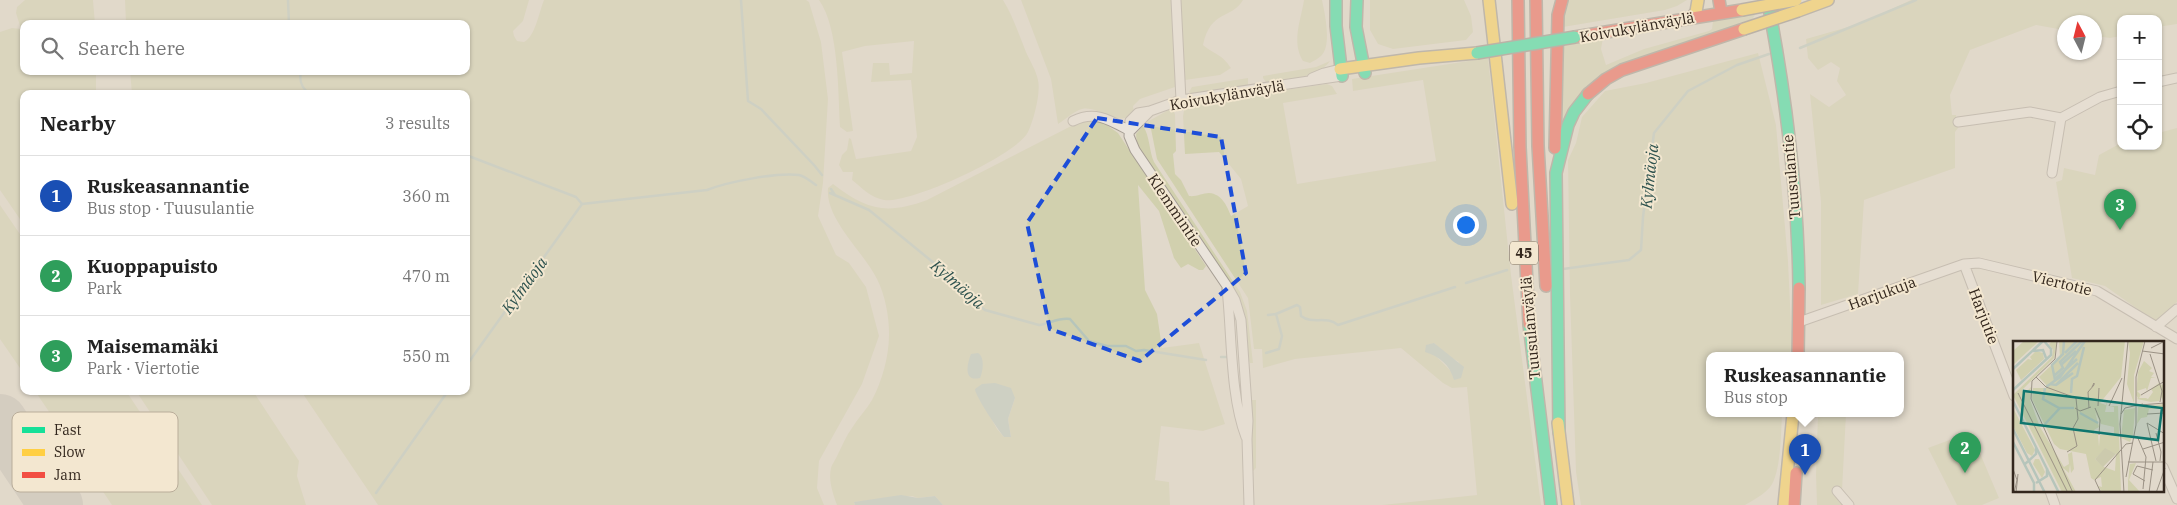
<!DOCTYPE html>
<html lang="en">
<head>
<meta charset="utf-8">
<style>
	:root { --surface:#fff; --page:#f6f6f6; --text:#222; --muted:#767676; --line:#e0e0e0; --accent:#b45309 }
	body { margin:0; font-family:"IBM Plex Serif",serif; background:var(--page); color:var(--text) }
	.controls { position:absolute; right:15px; top:15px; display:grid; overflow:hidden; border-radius:10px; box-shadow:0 1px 4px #0004 }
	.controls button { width:45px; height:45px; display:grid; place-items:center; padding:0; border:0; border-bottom:1px solid var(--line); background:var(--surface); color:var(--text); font:25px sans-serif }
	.compass { position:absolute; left:2057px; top:15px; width:45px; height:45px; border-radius:50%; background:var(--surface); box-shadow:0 1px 4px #0004; rotate:353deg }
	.you { position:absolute; left:1465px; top:224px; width:18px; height:18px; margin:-12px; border:4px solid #fff; border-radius:50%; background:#1a73e8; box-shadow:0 0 0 8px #1a73e833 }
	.badge { display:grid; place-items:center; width:32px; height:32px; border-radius:50%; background:var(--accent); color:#fff; font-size:16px; font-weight:700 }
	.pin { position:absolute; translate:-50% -41px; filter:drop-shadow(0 1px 2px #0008) }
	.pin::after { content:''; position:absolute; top:26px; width:18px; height:15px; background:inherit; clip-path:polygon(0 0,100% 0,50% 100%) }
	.popup { position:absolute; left:1706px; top:352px; width:198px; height:65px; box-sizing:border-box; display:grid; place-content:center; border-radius:10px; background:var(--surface); filter:drop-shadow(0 1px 4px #0005); font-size:16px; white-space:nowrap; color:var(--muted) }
	.popup b { font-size:19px; color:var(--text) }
	.popup::after { content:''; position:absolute; left:50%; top:100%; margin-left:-10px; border:10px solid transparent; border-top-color:var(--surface) }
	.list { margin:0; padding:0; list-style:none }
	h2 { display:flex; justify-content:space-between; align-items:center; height:65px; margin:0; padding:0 20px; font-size:21px }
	h2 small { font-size:16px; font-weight:400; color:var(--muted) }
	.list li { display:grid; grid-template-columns:32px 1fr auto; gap:15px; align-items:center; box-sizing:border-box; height:80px; padding:0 20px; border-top:1px solid var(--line) }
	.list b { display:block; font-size:19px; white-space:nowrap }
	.list p { margin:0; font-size:16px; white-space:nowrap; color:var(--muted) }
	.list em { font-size:16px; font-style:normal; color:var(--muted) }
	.icon { flex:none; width:28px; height:28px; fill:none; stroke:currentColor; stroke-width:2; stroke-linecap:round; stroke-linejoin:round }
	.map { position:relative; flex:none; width:2177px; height:505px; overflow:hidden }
	.search { position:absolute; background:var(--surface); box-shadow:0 1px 4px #0004; left:20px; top:20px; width:450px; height:55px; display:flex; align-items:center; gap:12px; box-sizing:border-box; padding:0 18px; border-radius:10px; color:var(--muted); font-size:19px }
	.panel { position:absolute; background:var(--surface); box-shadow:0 1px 4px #0004; left:20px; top:90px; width:450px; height:305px; border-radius:10px }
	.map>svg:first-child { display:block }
	.green { fill:#d1d0ae; fill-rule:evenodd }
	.water { fill:#b6c5bb }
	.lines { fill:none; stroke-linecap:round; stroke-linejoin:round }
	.stream { stroke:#b6c5bb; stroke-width:2.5 }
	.runway { stroke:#c4beb4; stroke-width:54 }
	.street-casing { stroke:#a69e94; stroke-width:11 }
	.fast-casing { stroke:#958e84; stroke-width:14 }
	.slow-casing { stroke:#958e84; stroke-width:14 }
	.jam-casing { stroke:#958e84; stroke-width:14 }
	.street { stroke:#eae4db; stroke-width:9 }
	.fast { stroke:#16e098; stroke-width:11 }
	.slow { stroke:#ffcf43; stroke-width:11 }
	.jam { stroke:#f24e42; stroke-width:11 }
	.fast-bridge-casing { stroke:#8c847b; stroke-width:14; stroke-linecap:butt }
	.slow-bridge-casing { stroke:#8c847b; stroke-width:14; stroke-linecap:butt }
	.fast-bridge { stroke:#16e098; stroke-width:11 }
	.slow-bridge { stroke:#ffcf43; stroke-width:11 }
	.marked { fill:none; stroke:#1d4ed8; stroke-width:4; stroke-dasharray:10 6; stroke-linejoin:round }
	.labels { text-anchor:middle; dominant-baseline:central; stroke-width:4; stroke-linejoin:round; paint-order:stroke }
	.shield { fill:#f3e7d0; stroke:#6d6153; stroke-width:1 }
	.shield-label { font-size:14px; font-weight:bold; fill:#33271d }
	.street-label { font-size:15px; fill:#33271d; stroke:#f3e7d0 }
	.water-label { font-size:16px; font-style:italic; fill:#2d524e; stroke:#f3e7d0 }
	.inset-river { fill:none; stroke:#b6c5bb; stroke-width:2.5 }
	.inset-road { fill:none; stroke:#9b9285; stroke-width:1 }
	.view { fill:#0f766e; fill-opacity:0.15; stroke:#0f766e; stroke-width:2.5 }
	.inset-edge { fill:none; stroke:#33271d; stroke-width:2.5 }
	.key { fill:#f3e7d0; stroke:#b9ad9a; stroke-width:1 }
	.key-label { font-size:14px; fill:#33271d }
</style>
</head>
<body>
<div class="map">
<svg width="2177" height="505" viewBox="0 0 2177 505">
	<rect width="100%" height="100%" fill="#e1d9cb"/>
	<path class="green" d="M25 0H93L95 24H24V71H96V94H24V225L0 190V32L12 28 21 29 16 13 17 7Z
		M125 0H529L523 21 513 31 514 36 517 41 524 42C535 37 539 12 544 0H806L809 2 821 42 828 99 823 183 818 216 836 255 849 263 866 287 879 336 862 384 819 461 817 488 824 505H378L301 391H466V94H132L130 71H466V24H126Z
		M819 0H1003C1013 16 1019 35 1026 52 1030 61 1036 70 1038 80 1041 92 1034 120 1028 132 1017 155 910 204 884 200 871 198 861 187 852 180L853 172H843L839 165 842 155 847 150 849 138 851 139 856 159 911 151 917 137 911 80 871 82 873 63H889L890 75 912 73 914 41 865 46 842 52 853 131 847 132 840 127C838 92 839 28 819 0Z
		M1021 0H1173L1176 52 1175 87 1140 99 1133 106 1134 112C1118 130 1100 105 1082 109 1074 111 1065 120 1058 124L1051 79Z
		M1180 0H1243C1231 20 1211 9 1203 45 1215 55 1221 53 1231 68L1220 75 1185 80Z
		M1304 0H1322C1325 14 1332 46 1321 56 1318 59 1313 61 1310 63L1303 61C1291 42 1301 20 1304 0Z
		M1370 0H1464L1471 16 1473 32 1466 40 1393 49 1378 44 1370 30Z
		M1564 0H1687L1677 6 1665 10 1563 27Z
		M1911 0H2177V24L2158 27V19H2121V36L2110 38 2095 36 2094 22H2064V30L2036 25 1970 50 1950 95 1952 115H1956L1958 128 1955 132V168L1864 200 1858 294 1821 305V202L1810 94 1829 107 1846 95 1837 81 1840 68 1831 62 1818 70 1808 58 1806 39 1862 23Z
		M1748 15H1755L1751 21 1619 66 1560 130 1561 46 1603 38 1601 49 1606 65 1644 49 1709 31 1712 29 1713 21Z
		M1758 53 1776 125 1788 261 1792 346 1789 356H1710V414H1782C1781 433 1781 462 1774 480 1770 492 1755 499 1745 505H1581L1576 472 1570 295 1568 160 1576 143 1582 117 1605 91 1646 83Z
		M1488 58 1511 275 1541 505H1382L1477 495 1467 387 1452 388 1443 383 1401 348 1295 359 1263 368 1262 349H1254L1248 298 1157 159 1151 129 1147 122 1172 108 1175 114 1176 151 1173 154 1175 174 1181 180 1189 196C1196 197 1203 193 1209 193 1222 194 1227 206 1231 216L1248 206 1241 179 1219 152 1185 154 1183 116 1185 104 1327 84 1332 86 1337 94 1283 103 1297 184 1436 161 1423 80 1353 91 1352 79ZM1434 343 1448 356 1459 362 1451 371 1436 356Z
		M1330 61C1318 79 1286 79 1266 82L1263 78V76L1316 67Z
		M1248 78V85L1191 94 1189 92 1192 87Z
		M1098 119 1118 133 1206 266 1203 270H1199L1188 264 1181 268 1174 258 1159 211 1138 185 1145 290 1157 314 1162 348 1199 343 1225 424 1203 431 1161 426 1155 480 1169 482 1170 505H943L935 496 918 498 912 496 854 502 855 505H837C833 494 828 480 831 468 832 464 836 459 838 454 842 446 846 436 852 428 858 418 866 410 872 400 882 381 889 357 889 334 889 316 885 295 877 279 863 251 825 219 828 188L833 184C867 210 886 215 927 200L1081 121ZM1015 398 1008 419 1011 437H1004L997 429 984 405Z
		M1143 126C1150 136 1149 151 1154 162L1240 292 1247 311 1253 363H1250C1241 340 1247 316 1235 291L1137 145 1136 134Z
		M2177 128V302L2156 322 2105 286 2072 278 2056 182 2062 180 2064 168 2095 175 2099 155 2121 143V146H2158V133Z
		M0 205 24 240V374L0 339Z
		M35 391H126L202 505H112Z
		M136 391H253L299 461 297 476 306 505H212Z
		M1251 400H1256V468L1253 471Z
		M1818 414H1846L1842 491 1845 505H1817L1816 475Z
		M1971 432 1999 498 1982 505H1957L1928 448Z"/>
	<path class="water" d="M1434 343 1464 367 1461 378 1454 380C1450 365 1439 356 1425 352L1426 345Z
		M978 353C985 357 983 371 980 378 963 382 967 364 971 354Z
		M995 383 1011 388 1015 398 1008 419 1011 437H1004C999 431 975 396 975 389L982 384Z
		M901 495 918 498 935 496 943 505H855L854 502Z"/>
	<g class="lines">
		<path class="stream" d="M288 0 289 24
			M741 0 748 101 761 109 814 165 822 175
			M1800 48 1916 0
			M301 71C299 81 301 88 310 94
			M466 155 576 197 582 204
			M831 189 835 195
			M830 193 869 210 967 290 979 305 985 310 1039 325C1049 324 1059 317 1070 319L1089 341 1107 346H1126L1136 351 1144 350 1206 360
			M1563 269 1629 260 1641 250 1643 217 1654 133 1688 91 1737 65 1769 54
			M1466 283 1507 270
			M1268 315 1276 314
			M1266 353 1279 349 1282 336 1276 314 1297 305 1300 307 1301 316C1313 325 1326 315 1338 325L1455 287
			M1221 357H1229
			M466 366 582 204 707 190C727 182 778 172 799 175 805 176 811 182 816 185
			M376 493 448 391"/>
		<path class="runway" d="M0 421 56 505"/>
		<g class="street-casing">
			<path id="street" d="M1176 0 1181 100
				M1312 78 1324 73 1340 69
				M2158 82 2177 78
				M1073 121C1095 110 1110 120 1130 131
				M1958 122 2030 112 2061 118 2100 97 2121 91
				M1130 131 1150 111
				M2052 173 2061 118
				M1964 264 2014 396
				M1227 289C1232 334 1230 396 1246 437
				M1799 322 1964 264 1979 263 2097 291 2177 339
				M2156 327 2177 309
				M2163 467 2177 499
				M1837 491 1849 505
				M2050 491 2055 505
				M1249 505 1247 439 1248 421 1241 320 1235 300 1227 286 1135 150 1129 136 1130 121 1138 113 1150 111 1181 100 1342 76"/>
		</g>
		<g class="fast-casing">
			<path id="fast" d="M1336 0V26L1342 76
				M1357 0 1356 27 1365 73
				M1770 13C1787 104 1798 196 1799 288
				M1529 324 1551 505
				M1559 432 1556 173 1568 125 1574 112 1588 94"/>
		</g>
		<g class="slow-casing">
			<path id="slow" d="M1489 0 1512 204
				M1798 11 1828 0
				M1691 18 1696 12 1698 0
				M1340 69 1419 58 1477 53
				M1558 423 1568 505
				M1784 505 1793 414"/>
		</g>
		<g class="jam-casing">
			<path id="jam" d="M1518 0 1520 147 1529 324
				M1536 0 1538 146 1546 286
				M1719 0 1721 12
				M1575 37 1742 10
				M1588 94 1606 79 1622 70 1744 29
				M1555 148 1558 15 1562 0
				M1798 356 1799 288
				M1794 505 1796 473"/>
		</g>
		<use href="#street" class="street"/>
		<use href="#fast" class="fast"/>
		<use href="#slow" class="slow"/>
		<use href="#jam" class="jam"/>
		<g class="fast-bridge-casing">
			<path id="fast-bridge" d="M1477 53 1575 37"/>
		</g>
		<g class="slow-bridge-casing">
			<path id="slow-bridge" d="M1742 10 1796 0
				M1744 29 1798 11"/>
		</g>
		<use href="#fast-bridge" class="fast-bridge"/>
		<use href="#slow-bridge" class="slow-bridge"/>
	</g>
	<path d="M0 0H2177V505H0ZM1097 118 1221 137 1246 273 1140 361 1050 329 1027 223Z" fill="#e1d9cb" fill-opacity=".55" fill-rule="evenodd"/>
	<path class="marked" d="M1097 118 1221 137 1246 273 1140 361 1050 329 1027 223Z"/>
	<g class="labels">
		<rect class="shield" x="1510" y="241.5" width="28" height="23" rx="4"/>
		<g class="shield-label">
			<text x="1524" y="253">45</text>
		</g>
		<g class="street-label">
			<text transform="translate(1637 27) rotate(-10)">Koivukylänväylä</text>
			<text transform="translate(1227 95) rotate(-10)">Koivukylänväylä</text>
			<text transform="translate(1791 177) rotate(-95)">Tuusulantie</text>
			<text transform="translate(1175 210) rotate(56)">Klemmintie</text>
			<text transform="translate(2062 283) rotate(14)">Viertotie</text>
			<text transform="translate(1882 293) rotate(-20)">Harjukuja</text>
			<text transform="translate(1984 316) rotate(69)">Harjutie</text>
			<text transform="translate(1530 328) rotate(-95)">Tuusulanväylä</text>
		</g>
		<g class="water-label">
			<text transform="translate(1649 176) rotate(-84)">Kylmäoja</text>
			<text transform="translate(958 284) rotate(41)">Kylmäoja</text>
			<text transform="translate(524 285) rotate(-54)">Kylmäoja</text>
		</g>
	</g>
	<g transform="translate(2013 341)">
		<rect width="151" height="151" fill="#e1d9cb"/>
		<path d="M11 0H26L0 24V10ZM39 0H44L41 17 9 49 12 52 18 46 17 59 27 86 51 126 56 123 55 113 59 111 61 128 58 132 57 123 56 132 50 127 63 151H49L0 54 39 16 40 9 36 3ZM46 0H112L108 36 87 62 93 64 95 58 92 71H101V66L96 65H105L108 151H89L85 145 89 146 88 136 81 139 78 137 73 113 47 108 41 103 19 58 20 47H36L26 36 47 16ZM82 71 88 83 101 86V93L87 94 86 106 85 93H81V89L86 86ZM92 108 103 113 102 130 91 126 82 118ZM115 0H131L121 34V62L114 43 117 12ZM23 10 30 12 31 18 8 39 3 29 15 18 19 19 17 16ZM131 20 139 27 136 30 141 32 138 36H143L138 37 134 50 133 47 124 50 128 54 126 57H133L135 58 140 51 138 48 146 42 151 45V61L148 56 146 60 138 61 124 58 125 57 123 54 125 31ZM151 63V68H136L134 76 128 77 124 83 125 66ZM0 67 22 109 19 115 14 112 0 85ZM122 67 120 94 117 101 108 97 111 69ZM22 118H26L32 131 29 137 20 123ZM123 122 116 139 127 151 115 152V140L117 123Z" fill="#d1d0ae" fill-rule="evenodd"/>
		<path d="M92 107 103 113 90 126 82 118Z" fill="#cccaad"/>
		<path class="inset-river" d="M20 10 30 9 33 17M52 12 64 0M49 23 63 10M0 28 30 0M42 34 50 27 47 21 69 0M42 38 64 18M42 39 39 24 50 13 51 0M37 43 43 44 65 22M43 44 60 32M33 46 47 36 72 0M32 47 30 58 46 67M0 49 38 14V8L31 0M58 52 59 38 64 35 71 6M0 60 46 152M67 72 85 82M32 83 47 67H61M0 88 32 152M0 101 21 142V152M12 123 23 113V106M23 142 34 135V127"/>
		<path class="inset-road" d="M44 0 42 18 19 40 18 58 60 152M138 7 152 0M129 10 152 13M137 13 149 50 147 61M23 36 33 46 63 57 65 78 60 87 64 105 54 111M5 52 55 152M128 54 152 40M127 64 152 62M85 65 86 47M96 65 109 37M62 67 67 70 78 66M76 67 75 51 81 44V42L79 46M82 67 87 79 86 94M108 73 112 67 130 63M134 73 152 72M134 82 143 120M134 82 152 93M143 92 148 111 147 120M124 95 133 116 130 148M130 108 152 101M115 121H152M0 128 4 139 1 152M113 136 123 84V36L132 0M132 140 120 133 124 125 140 129M3 152 5 133M88 152 82 139 113 103 120 102M111 152 107 83 115 0M136 152 140 121M143 152 152 127"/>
		<path class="view" d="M11 50 149 67 145 99 8 82Z"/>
		<rect width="151" height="151" class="inset-edge"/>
	</g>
	<rect x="12" y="412" width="166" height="80" rx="8" class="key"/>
	<rect x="22" y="427" width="23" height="6" fill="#16e098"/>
	<rect x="22" y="449" width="23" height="7" fill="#ffcf43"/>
	<rect x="22" y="472" width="23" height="6" fill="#f24e42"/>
	<g class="key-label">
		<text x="54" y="435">Fast</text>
		<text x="54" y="457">Slow</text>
		<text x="54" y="480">Jam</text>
	</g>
</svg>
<div class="controls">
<button>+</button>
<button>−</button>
<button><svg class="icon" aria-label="locate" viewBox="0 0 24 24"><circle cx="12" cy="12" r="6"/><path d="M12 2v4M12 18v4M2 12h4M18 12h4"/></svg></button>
</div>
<svg class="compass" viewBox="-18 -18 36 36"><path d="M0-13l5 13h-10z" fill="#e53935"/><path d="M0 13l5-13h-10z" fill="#767676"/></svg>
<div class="you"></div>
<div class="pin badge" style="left:1805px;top:475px;background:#1a4fb4">1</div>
<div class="popup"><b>Ruskeasannantie</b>Bus stop</div>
<div class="pin badge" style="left:1965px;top:473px;background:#2e9e5b">2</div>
<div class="pin badge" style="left:2120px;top:230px;background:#2e9e5b">3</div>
<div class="search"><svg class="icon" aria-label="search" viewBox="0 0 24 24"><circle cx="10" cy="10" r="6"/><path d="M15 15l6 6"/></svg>Search here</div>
<section class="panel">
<h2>Nearby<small>3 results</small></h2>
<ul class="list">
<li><span class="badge" style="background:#1a4fb4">1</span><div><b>Ruskeasannantie</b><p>Bus stop · Tuusulantie</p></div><em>360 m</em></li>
<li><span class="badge" style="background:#2e9e5b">2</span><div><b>Kuoppapuisto</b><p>Park</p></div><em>470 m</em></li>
<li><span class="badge" style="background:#2e9e5b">3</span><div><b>Maisemamäki</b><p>Park · Viertotie</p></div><em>550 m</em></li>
</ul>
</section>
</div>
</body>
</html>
